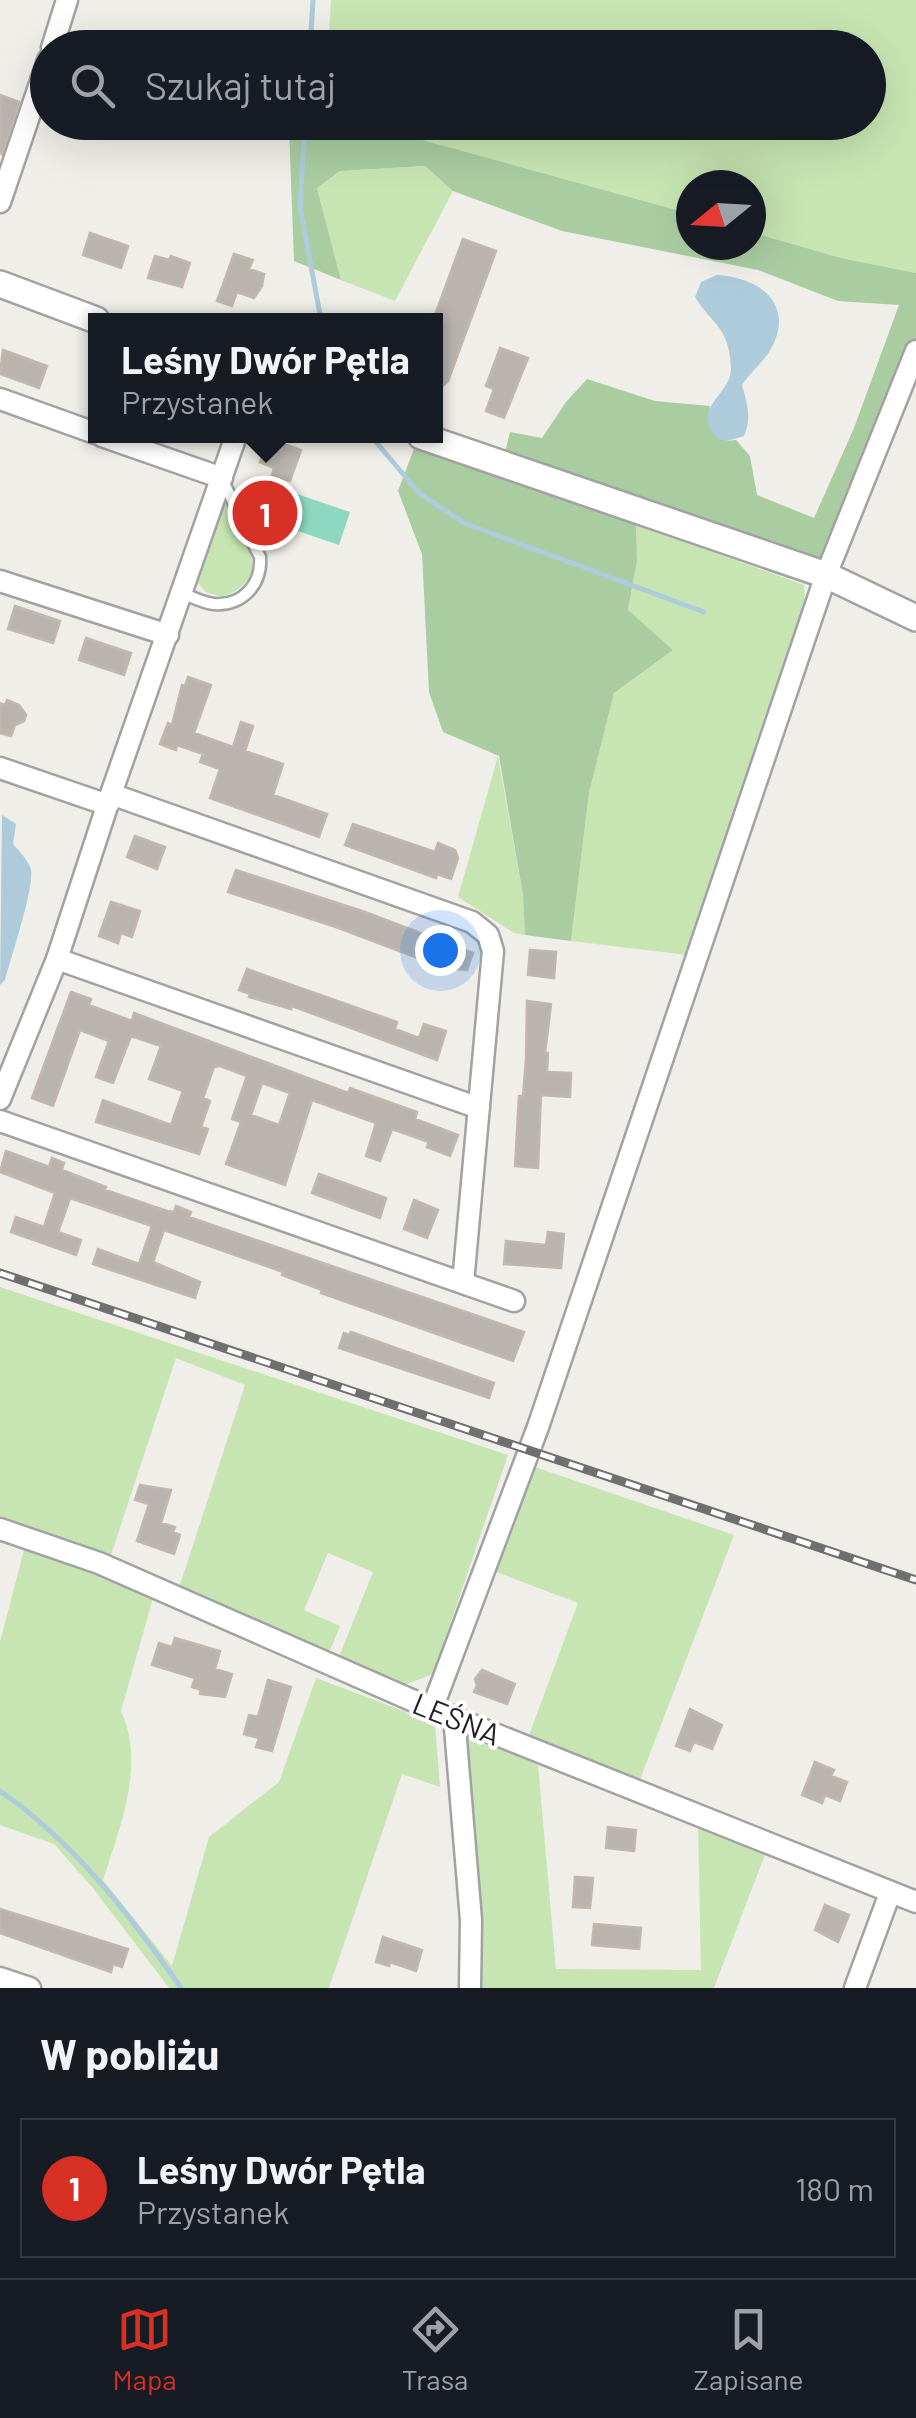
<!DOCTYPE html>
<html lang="pl">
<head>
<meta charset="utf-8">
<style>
	:root { --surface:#171b24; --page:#242831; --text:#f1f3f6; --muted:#9ea1a6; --line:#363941; --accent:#d93025 }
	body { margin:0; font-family:Barlow,sans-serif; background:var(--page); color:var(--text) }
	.compass { position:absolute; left:676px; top:170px; width:90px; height:90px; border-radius:50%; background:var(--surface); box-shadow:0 10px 40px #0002; rotate:252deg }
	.you { position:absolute; left:440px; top:950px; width:35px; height:35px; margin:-25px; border:8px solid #fff; border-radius:50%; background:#1a73e8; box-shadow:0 0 0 15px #1a73e833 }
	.badge { display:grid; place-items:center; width:65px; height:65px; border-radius:50%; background:var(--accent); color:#fff; font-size:32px; font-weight:700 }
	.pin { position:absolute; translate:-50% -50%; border:5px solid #fff; box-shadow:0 2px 10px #0006 }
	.popup { position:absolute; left:88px; top:313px; width:355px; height:130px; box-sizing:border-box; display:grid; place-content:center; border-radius:0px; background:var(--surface); filter:drop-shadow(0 2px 8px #0005); font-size:32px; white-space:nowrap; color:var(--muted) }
	.popup b { font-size:38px; color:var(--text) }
	.popup::after { content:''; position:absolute; left:50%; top:100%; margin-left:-20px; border:20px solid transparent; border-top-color:var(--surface) }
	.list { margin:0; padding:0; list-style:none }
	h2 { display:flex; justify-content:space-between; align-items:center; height:130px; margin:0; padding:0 40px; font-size:42px }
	h2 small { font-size:32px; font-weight:400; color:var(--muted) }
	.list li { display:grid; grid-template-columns:65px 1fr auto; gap:30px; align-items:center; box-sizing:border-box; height:140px; margin:0 20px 20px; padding:0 20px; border:2px solid var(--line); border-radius:0px }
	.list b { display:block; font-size:38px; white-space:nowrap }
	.list p { margin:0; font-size:32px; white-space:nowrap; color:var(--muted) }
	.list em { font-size:32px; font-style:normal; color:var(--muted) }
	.icon { flex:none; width:55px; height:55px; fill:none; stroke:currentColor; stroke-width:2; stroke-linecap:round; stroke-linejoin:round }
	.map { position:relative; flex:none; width:916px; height:1988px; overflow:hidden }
	.search { position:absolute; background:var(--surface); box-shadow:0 10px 40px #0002; left:30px; right:30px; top:30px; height:110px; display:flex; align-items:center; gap:25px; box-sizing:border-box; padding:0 35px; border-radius:55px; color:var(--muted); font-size:38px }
	.sheet { height:290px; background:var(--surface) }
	nav { display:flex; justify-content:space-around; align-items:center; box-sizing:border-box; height:140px; border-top:2px solid var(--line); background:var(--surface); font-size:28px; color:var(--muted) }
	nav a { display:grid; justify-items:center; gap:5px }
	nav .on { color:var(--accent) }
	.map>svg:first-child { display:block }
	.grass { fill:#c7e5b3 }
	.forest { fill:#a9cca1 }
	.pitch { fill:#8ed8c2 }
	.water { fill:#adcbda }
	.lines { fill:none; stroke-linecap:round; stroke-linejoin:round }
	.stream { stroke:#adcbda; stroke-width:5 }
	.building { fill:#b9b4ae; stroke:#c1b7ac; stroke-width:2.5; fill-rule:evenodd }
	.service-casing { stroke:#a2a2a2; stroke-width:15 }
	.minor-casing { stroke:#a2a2a2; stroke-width:25 }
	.tertiary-casing { stroke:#a2a2a2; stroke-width:30 }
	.service { stroke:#fff; stroke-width:10 }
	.minor { stroke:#fff; stroke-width:20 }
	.tertiary { stroke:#fff; stroke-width:25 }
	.rail-casing { stroke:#6f6f6f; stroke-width:9 }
	.rail { stroke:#fff; stroke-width:5; stroke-dasharray:15; stroke-linecap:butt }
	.labels { text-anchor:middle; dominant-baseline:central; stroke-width:8; stroke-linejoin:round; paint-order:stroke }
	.street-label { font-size:30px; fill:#212121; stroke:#fff }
</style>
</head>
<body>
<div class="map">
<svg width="916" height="1988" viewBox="0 0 916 1988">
	<rect width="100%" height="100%" fill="#f0eee8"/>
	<path class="grass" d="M331 0H916V273L841 258 751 232V185H691V214L361 123 868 122V48H328Z
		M426 166 453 191 395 301 341 280 317 188 340 171Z
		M223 504 228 505C244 542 276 577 222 597L206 592 198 583Z
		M636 524 804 585 805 600 687 955 571 941 589 793 614 693 673 650 628 611 637 561Z
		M498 756 523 895 525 935 514 933 458 897Z
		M0 1287 508 1455 433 1674 399 1687 337 1662 373 1572 328 1553 304 1610 340 1626 327 1658 179 1588 245 1385 176 1358 110 1558 0 1519Z
		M532 1466 734 1535 639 1782 528 1738 578 1603 491 1570Z
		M25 1546 97 1570 153 1598 121 1711C146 1764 120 1827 103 1880L172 1966 209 1837 279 1782 316 1678 435 1723 440 1787 402 1774 329 1988H169L92 1887 54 1844 0 1825V1642Z
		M466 1735 538 1765 556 1969 701 1970 698 1825 766 1852 714 1988H475L462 1747Z"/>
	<path class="forest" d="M302 123H361L691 214V245H751V232L841 258 916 273V338L822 568 505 453 510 432 542 438 566 402 587 379 655 401 710 406 708 422 727 441 736 440 750 456 757 495 814 518 854 428 899 305 838 301 758 270 562 231 453 191 425 166 340 171 317 188 341 280 294 261 289 128Z
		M415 446 636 524 637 561 628 610 673 650 614 693 589 793 571 941 525 935 523 895 499 756 443 732 429 692 422 554 398 491Z"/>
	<path class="pitch" d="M285 490 350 512 339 545 274 523Z"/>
	<path class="water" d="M717 275C757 277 795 302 772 347 765 361 751 371 742 385 747 403 752 418 744 436L727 441 718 439C688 408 732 395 731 368 729 326 713 326 695 297L701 282Z
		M2 815 16 824 13 844C19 851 29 861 31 870 34 889 11 957 5 980L0 985Z"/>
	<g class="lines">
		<path class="stream" d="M310 48 313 0
			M305 122 300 207 321 320
			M371 436 419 493 464 523 704 612
			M0 1791C74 1842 130 1915 181 1988"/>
	</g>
	<path class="building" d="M0 95 19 102 2 154 0 153Z
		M90 233 128 246 121 268 83 255Z
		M463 239 496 251 448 381 435 393V315Z
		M234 254 253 260 249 269 264 274 262 286 254 298 237 292 232 306 217 301Z
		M155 256 169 260 171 256 190 263 182 287 148 278Z
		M500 348 528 358 504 418 486 411 494 389 486 386Z
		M3 350 47 366 39 388 0 374Z
		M283 444 301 450 290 481 272 475 274 468 260 462 266 446 280 451Z
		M15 606 60 621 53 643 8 629Z
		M86 638 131 653 124 675 79 660Z
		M188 677 211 685 194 733 233 747 241 722 253 726 245 751 283 764 273 795 327 814 319 837 210 798 220 769 200 762 203 754 177 745 176 750 160 744 168 723 172 725 182 685 185 686Z
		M7 700 19 705 26 715 24 721 15 725 11 736 0 733V703L5 705Z
		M353 824 435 852 438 843 455 850 458 858 451 879 437 874 436 878 345 845Z
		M135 836 165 847 157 869 127 857Z
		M236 870 365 912 473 953 467 970 430 967 431 963 336 927 228 892Z
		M111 902 140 911 132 937 121 933 118 943 99 936Z
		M530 950 556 952 554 978 528 975Z
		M247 969 397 1022 395 1029 419 1038 424 1024 446 1031 437 1060 292 1006 291 1009 249 997 250 994 239 990Z
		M71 992 91 999 89 1005 132 1021 134 1013 348 1093 350 1088 417 1112 415 1119 458 1135 450 1156 427 1147 429 1142 392 1129 380 1161 366 1156 376 1123 312 1100 285 1185 226 1164 241 1122 232 1119 247 1076 220 1066 214 1067 203 1098 210 1101 201 1127 208 1129 199 1154 96 1122 103 1100 171 1125 183 1091 149 1079 161 1046 131 1036 113 1083 96 1077 109 1041 80 1030 53 1106 32 1098ZM262 1083 290 1093 279 1125 251 1115Z
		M527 1001 551 1004 545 1053H548L547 1072 571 1073 570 1097 541 1095 538 1168 515 1166 519 1096H523L526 1059Z
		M6 1151 49 1167 52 1158 64 1163 62 1170 106 1187 105 1190 167 1211 174 1212 176 1206 191 1212 189 1217 524 1332 513 1361 321 1293 322 1290 282 1275 283 1272 164 1230 153 1262 200 1282 195 1298 93 1264 98 1249 139 1264 152 1226 70 1198 58 1232 81 1240 76 1255 11 1232 16 1217 44 1227 55 1193 0 1172Z
		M319 1174 386 1198 380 1218 312 1193Z
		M414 1200 438 1210 427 1238 404 1229Z
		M548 1232 564 1234 561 1268 504 1264 506 1241 546 1245Z
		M351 1332 494 1383 489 1398 339 1348 344 1333 349 1335Z
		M140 1485 171 1490 161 1523 175 1527 173 1532 180 1535 174 1554 137 1541 149 1504 135 1500Z
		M175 1638 220 1651 215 1669 232 1674 225 1697 200 1694 201 1690 192 1687 195 1678 152 1665 159 1643 172 1647Z
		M482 1670 515 1684 507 1704 474 1692 477 1685 475 1679Z
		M268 1680 291 1687 272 1751 256 1747 259 1738 244 1734 249 1715 258 1717Z
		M690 1709 722 1725 712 1749 694 1742 690 1751 676 1746Z
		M815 1762 834 1770 831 1776 847 1782 840 1801 825 1795 822 1803 802 1795Z
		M608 1827 636 1830 634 1851 606 1848Z
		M575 1877 593 1878 590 1908 573 1907Z
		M825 1905 849 1915 838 1942 815 1930Z
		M0 1909 128 1949 122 1967 113 1964 111 1972 0 1933Z
		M594 1924 641 1928 639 1949 592 1945Z
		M383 1937 422 1950 416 1971 390 1962 389 1966 376 1962Z"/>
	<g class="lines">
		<g class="service-casing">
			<path id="service" d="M182 593C192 597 203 603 214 604 243 606 262 584 260 557L222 479"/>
		</g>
		<g class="minor-casing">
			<path id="minor" d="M52 48 67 0
				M0 202 48 60
				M0 399 95 433
				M102 436 222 478
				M0 581 168 635
				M0 768 108 805
				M111 794 472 922 488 935 493 951 463 1283
				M57 959 479 1108
				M0 1099 57 959 111 794 236 436
				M0 1121 514 1301
				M0 1529 99 1563 432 1709 916 1902
				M432 1709 538 1427 826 575 916 351
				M454 1716 471 1920 470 1988
				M0 1978 30 1988
				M855 1988 890 1893"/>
		</g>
		<g class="tertiary-casing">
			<path id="tertiary" d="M0 284 96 320
				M421 436 826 575 916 618"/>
		</g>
		<use href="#service" class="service"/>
		<use href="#minor" class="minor"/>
		<use href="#tertiary" class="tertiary"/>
		<g class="rail-casing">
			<path id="rail" d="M0 1273 916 1580"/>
		</g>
		<use href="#rail" class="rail"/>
	</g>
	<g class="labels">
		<g class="street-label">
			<text transform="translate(457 1718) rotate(22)">LEŚNA</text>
		</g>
	</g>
</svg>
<svg class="compass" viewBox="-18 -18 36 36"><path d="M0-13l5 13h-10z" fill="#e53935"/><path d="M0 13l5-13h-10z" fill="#9ea1a6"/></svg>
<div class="you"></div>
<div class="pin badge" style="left:265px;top:513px">1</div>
<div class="popup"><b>Leśny Dwór Pętla</b>Przystanek</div>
<div class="search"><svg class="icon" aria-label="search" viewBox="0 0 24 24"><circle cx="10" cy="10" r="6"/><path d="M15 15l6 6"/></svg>Szukaj tutaj</div>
</div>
<section class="sheet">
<h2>W pobliżu<small></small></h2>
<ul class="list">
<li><span class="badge">1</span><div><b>Leśny Dwór Pętla</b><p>Przystanek</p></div><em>180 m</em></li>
</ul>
</section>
<nav>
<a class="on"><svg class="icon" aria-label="map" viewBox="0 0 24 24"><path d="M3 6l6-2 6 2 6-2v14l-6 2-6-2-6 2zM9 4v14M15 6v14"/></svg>Mapa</a>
<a><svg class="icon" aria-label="directions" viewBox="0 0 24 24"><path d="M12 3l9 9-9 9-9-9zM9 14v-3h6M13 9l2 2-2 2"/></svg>Trasa</a>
<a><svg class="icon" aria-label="saved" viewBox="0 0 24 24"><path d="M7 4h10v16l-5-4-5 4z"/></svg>Zapisane</a>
</nav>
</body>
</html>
